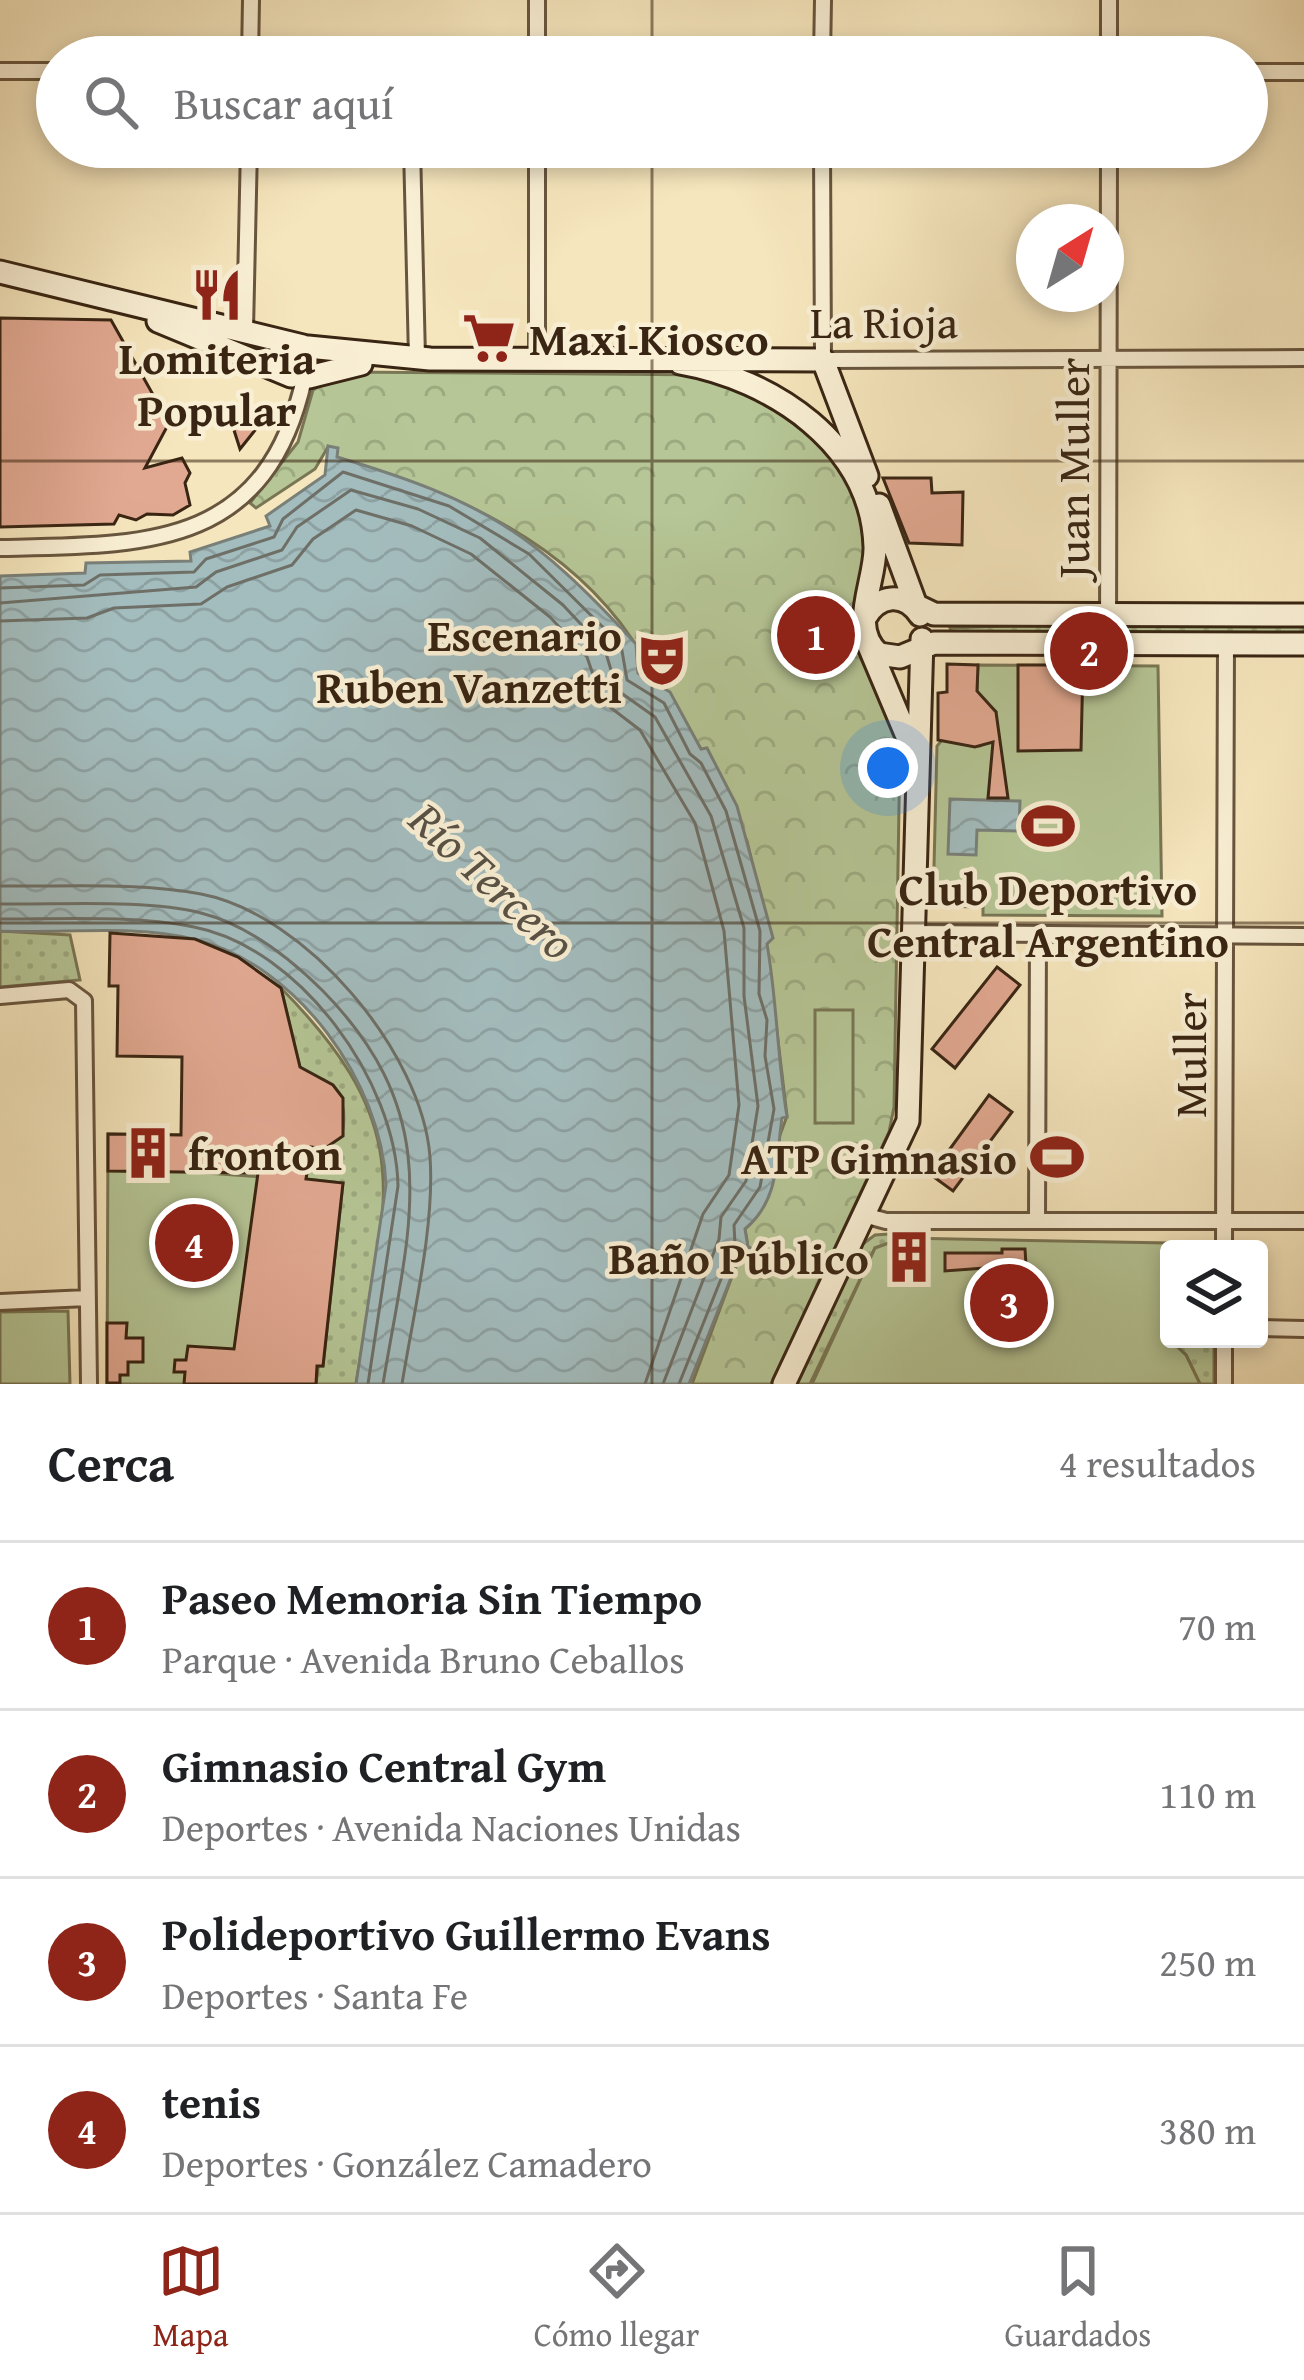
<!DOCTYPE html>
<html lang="es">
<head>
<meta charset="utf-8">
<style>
	:root { --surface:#fff; --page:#f2f2f2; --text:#202124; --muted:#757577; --line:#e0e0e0; --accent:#8f2418 }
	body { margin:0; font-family:"Gentium Book Plus",serif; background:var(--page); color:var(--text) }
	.controls { position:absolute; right:36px; bottom:36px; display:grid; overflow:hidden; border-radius:12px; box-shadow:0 6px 18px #0003 }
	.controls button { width:108px; height:108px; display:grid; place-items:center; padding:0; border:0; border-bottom:3px solid var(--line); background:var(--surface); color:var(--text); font:60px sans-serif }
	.compass { position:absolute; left:1016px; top:204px; width:108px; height:108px; border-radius:50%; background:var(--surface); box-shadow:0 6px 18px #0003; rotate:37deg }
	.you { position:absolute; left:888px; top:768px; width:42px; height:42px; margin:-30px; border:9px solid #fff; border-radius:50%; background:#1a73e8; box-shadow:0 0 0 18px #1a73e833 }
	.badge { display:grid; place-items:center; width:78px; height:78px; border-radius:50%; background:var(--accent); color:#fff; font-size:39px; font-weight:700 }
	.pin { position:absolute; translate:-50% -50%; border:6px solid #fff; box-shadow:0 3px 12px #0006 }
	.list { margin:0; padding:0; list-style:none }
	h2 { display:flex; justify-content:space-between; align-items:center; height:156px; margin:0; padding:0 48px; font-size:51px }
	h2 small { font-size:39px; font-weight:400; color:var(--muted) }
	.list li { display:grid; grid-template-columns:78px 1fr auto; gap:36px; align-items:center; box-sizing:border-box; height:168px; padding:0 48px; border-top:3px solid var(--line) }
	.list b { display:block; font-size:45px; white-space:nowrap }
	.list p { margin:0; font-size:39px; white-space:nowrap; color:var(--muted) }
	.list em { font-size:39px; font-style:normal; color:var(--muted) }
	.icon { flex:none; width:66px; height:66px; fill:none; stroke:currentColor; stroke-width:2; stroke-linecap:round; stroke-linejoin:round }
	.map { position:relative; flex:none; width:1304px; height:1384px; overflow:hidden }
	.search { position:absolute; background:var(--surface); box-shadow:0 6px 18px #0003; left:36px; right:36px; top:36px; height:132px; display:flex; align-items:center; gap:30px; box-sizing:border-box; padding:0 42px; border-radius:66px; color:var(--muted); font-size:45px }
	.sheet { height:828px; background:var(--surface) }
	nav { display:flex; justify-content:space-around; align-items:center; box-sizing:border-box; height:168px; border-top:3px solid var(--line); background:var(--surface); font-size:33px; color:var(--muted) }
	nav a { display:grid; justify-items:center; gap:6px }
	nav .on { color:var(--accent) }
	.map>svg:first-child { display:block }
	.grass { fill:url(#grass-dots); stroke:#787654; stroke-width:3 }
	.park { fill:url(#park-crowns); stroke:#787654; stroke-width:3 }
	.garden { fill:#b6c696; stroke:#787654; stroke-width:3 }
	.water { fill:url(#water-waves); stroke:#798079; stroke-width:3 }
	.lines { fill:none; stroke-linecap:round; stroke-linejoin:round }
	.shore { stroke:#6e7068; stroke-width:3 }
	.building { fill:#e2a992; stroke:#392513; stroke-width:3 }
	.street-casing { stroke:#68553e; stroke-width:20 }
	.secondary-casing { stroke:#392513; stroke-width:27 }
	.street { stroke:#f9efd4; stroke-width:14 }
	.secondary { stroke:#f9efd4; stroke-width:21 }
	.grid { fill:none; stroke:#392513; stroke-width:3; stroke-opacity:0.55 }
	.labels { text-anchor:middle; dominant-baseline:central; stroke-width:9; stroke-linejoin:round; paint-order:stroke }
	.street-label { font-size:45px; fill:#392513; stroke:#f9efd4 }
	.poi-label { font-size:45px; font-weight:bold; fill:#392513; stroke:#f9efd4; text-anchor:end }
	.water-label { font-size:48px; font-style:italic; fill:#595246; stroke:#f9efd4 }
</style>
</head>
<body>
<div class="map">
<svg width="1304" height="1384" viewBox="0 0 1304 1384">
	<defs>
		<pattern id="grass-dots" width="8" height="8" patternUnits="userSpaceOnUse" patternTransform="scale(3)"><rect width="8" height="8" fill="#b6c696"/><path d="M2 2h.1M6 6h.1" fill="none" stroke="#9daa80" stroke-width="1.8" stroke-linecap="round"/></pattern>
		<pattern id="park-crowns" width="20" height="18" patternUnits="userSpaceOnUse" patternTransform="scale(3)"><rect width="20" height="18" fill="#b6c696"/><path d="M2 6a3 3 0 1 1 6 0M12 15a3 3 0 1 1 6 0" fill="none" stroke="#9daa80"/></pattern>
		<pattern id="water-waves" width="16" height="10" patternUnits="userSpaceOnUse" patternTransform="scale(3)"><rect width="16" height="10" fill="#a3bcbd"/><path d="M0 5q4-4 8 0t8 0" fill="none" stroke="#8da1a2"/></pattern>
	</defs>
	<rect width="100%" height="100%" fill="#f6e6bd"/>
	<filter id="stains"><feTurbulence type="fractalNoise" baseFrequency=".00167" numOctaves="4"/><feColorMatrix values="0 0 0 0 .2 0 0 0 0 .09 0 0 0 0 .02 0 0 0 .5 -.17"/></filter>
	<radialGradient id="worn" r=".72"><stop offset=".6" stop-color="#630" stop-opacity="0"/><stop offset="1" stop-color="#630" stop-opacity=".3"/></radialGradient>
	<path class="grass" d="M1086 623 1090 634 952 633 950 628Z
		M1124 623H1304V635L1120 634Z
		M0 931 70 935 80 980 0 987Z
		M281 988C423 1132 385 1202 356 1384H316L342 1183 306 1179 311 1147 324 1149 342 1136C346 1115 345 1092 324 1080L318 1086 300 1067Z
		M903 1233V1238L875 1248 810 1384H797L860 1246 875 1235Z
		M1168 1339H1214V1384H1200L1186 1355Z"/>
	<path class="park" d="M344 372 715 375 729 378 833 448 863 512 868 547 851 619 853 638 900 747 894 1107 889 1132 771 1384H692L740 1255 755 1250 748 1247 745 1229 787 1116 762 906 747 841 701 749 659 688 638 673C633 662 638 648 632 639 563 537 449 491 336 457L328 447 315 469 256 508 250 503 298 442 313 390Z"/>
	<path class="garden" d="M978 665 1158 666 1162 916 983 915V907L933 906 937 746 942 740 980 746 990 740 996 712 977 693Z
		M815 1010H853V1123H815Z
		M108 1134 193 1135V1172L343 1183 323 1366H317L316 1384H107Z
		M903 1238 1168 1243 1169 1339 1186 1355 1200 1384H812L875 1248Z
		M68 1311 70 1384H0V1312Z"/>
	<path class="water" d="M328 446 338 448 337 457C484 501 532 531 636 644L638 673 670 692 701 749 707 748 737 806 773 938 767 944C777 1001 777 1055 787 1117L782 1118C776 1158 780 1200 745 1229L748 1247 756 1251 752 1261 740 1255 689 1384H356L386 1185C382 1083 297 963 193 939 132 924 63 934 0 931V576L85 573 86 563 191 561 190 552 270 526 266 516 325 475Z
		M950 799 1020 801 1019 831 977 830 976 855 948 854Z"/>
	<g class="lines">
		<path class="shore" d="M0 588 84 585 100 575 194 572 206 559 274 537 283 519 343 472 449 506 529 554 621 645 627 680 664 703 690 754 701 763 726 811 760 931 759 994 767 1020 765 1056 774 1109 760 1187 734 1225 735 1244 679 1384
			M0 603 196 587 216 572 282 550 297 527 351 490 418 509 480 538 563 605 605 650 617 690 655 717 711 816 744 928V996L758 1106 746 1181 721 1217 719 1239 663 1384
			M0 621 87 618 114 608 201 604 227 587 292 565 313 539 356 510 412 526 471 554 550 617 587 657 602 701 640 730 695 823 724 931 739 1105 729 1175 703 1214 645 1384
			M0 886C66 887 137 882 201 894 306 914 422 1052 430 1157 435 1226 413 1315 402 1384
			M0 904C59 905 146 899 201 913 248 925 289 957 323 991 448 1119 409 1226 383 1384
			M0 919C60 919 135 915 194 927 301 948 396 1082 398 1186L368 1384"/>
	</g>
	<path class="building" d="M0 318 111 320 169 423 145 468 182 458 190 473 185 483 190 505 173 515 147 514 136 520 119 515 114 524 0 527Z
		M226 405 258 413 260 424 240 449Z
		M883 478H931L932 493 963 492 962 545 909 543Z
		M947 664 978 665 977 691 996 712 1008 798H988L993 742 975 747 938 740V693L947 692Z
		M1018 665H1083L1081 750 1018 751Z
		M110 933 195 939 238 957 281 988 300 1067 333 1085 343 1098V1136L324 1149 311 1147 306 1179 343 1183 323 1366H317L316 1384H184L185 1372H174L175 1360H186L188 1346 234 1349 258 1173 108 1171V1134L181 1135 182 1057 117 1056 118 986H109Z
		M997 967 1020 985 955 1068 932 1049Z
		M989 1095 1012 1112 953 1191 931 1175Z
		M904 1240H920V1271H904L898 1256Z
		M1002 1249H1025L1026 1265 945 1271V1253H1002Z
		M107 1323H127L126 1338H143V1362H128V1375H120V1383H107Z"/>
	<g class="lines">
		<g class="street-casing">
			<path id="street" d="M250 57 251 0
				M537 57V0
				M822 57 823 0
				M1109 57V0
				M0 71H57
				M1247 72H1304
				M412 147 417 358
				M537 147V361
				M822 147 823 360 1304 358
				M245 330 249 147
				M0 548C144 545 266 550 304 379
				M1108 646 1109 147
				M910 933 1304 936
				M0 996 69 990 84 1001 89 1384
				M864 1215 886 1221H1304
				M1037 1221 1038 934
				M1224 1249 1226 645
				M0 1302 87 1298
				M1259 1328 1304 1329
				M1224 1384V1339"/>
		</g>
		<g class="secondary-casing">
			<path id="secondary" d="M0 272 303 346
				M158 321 291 376
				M308 347 430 359 823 360 867 476
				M680 363C772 379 872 444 875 547 876 581 848 628 879 654L900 657 934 643 1304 644
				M309 377 361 364
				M879 505 918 611
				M911 603 934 614 1304 615
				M865 618C878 595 904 591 920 615
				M868 644 914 753
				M784 1384 908 1121 922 639"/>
		</g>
		<use href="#street" class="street"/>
		<use href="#secondary" class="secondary"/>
	</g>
	<path class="grid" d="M652 0V57M652 147V1384M0 461H1304M0 923H1304"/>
	<defs>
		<g id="restaurant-bare" transform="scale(4.14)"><path d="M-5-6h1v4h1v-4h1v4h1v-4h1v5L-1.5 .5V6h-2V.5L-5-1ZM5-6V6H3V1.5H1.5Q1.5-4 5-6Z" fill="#8f2418" stroke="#f9efd4" stroke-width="2.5" paint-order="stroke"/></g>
		<g id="supermarket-bare" transform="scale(4.14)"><path d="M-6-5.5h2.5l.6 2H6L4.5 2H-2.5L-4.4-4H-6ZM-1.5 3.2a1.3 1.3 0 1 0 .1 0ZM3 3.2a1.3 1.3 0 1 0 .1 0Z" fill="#8f2418" stroke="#f9efd4" stroke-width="2.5" paint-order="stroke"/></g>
		<g id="theatre-bare" transform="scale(4.14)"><path d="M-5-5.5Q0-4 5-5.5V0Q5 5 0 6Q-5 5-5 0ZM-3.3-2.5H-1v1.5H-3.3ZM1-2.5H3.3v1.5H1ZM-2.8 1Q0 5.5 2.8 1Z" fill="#8f2418" stroke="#f9efd4" stroke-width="2.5" paint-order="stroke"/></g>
		<g id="stadium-bare" transform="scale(4.14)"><path d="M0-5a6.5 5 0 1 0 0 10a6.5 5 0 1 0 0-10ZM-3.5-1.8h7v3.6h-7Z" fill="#8f2418" stroke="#f9efd4" stroke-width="2.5" paint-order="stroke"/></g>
		<g id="building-bare" transform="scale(4.14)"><path d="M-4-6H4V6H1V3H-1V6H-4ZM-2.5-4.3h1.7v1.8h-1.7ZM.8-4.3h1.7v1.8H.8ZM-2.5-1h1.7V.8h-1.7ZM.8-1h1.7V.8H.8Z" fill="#8f2418" stroke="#f9efd4" stroke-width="2.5" paint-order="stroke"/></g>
	</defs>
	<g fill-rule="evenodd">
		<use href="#restaurant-bare" x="217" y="295"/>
		<use href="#supermarket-bare" x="489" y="338"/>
		<use href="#theatre-bare" x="662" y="660"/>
		<use href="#stadium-bare" x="1048" y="826"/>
		<use href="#building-bare" x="148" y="1153"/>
		<use href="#stadium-bare" x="1057" y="1157"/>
		<use href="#building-bare" x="909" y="1257"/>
	</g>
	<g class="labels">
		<g class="street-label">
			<text x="884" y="321">La Rioja</text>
			<text transform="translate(1072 468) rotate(-90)">Juan Muller</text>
			<text transform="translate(1189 1055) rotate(-90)">Muller</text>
		</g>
		<g class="poi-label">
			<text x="529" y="338" text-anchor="start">Maxi Kiosco</text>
			<text x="217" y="357" text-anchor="middle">Lomiteria<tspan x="217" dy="52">Popular</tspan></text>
			<text x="622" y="634">Escenario<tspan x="622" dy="52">Ruben Vanzetti</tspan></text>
			<text x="1048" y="888" text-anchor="middle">Club Deportivo<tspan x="1048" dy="52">Central Argentino</tspan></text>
			<text x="188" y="1153" text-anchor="start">fronton</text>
			<text x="1017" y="1157">ATP Gimnasio</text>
			<text x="869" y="1257">Baño Público</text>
		</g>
		<g class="water-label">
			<text transform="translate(493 880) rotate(43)">Río Tercero</text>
		</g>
	</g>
	<rect width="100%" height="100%" filter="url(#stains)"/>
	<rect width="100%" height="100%" fill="url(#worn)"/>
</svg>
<div class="controls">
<button><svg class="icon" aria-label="layers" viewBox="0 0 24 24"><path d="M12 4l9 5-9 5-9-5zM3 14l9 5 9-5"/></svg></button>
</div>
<svg class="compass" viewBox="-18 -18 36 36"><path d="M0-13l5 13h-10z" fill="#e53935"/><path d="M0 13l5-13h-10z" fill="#757577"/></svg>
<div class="you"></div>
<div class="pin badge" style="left:816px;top:635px">1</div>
<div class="pin badge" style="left:1089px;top:651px">2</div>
<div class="pin badge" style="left:1009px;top:1303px">3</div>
<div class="pin badge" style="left:194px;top:1243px">4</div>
<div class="search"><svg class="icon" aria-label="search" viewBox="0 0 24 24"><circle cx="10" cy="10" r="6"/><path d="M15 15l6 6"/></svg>Buscar aquí</div>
</div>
<section class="sheet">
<h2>Cerca<small>4 resultados</small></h2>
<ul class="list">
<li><span class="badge">1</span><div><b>Paseo Memoria Sin Tiempo</b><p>Parque · Avenida Bruno Ceballos</p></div><em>70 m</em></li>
<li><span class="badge">2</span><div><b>Gimnasio Central Gym</b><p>Deportes · Avenida Naciones Unidas</p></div><em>110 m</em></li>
<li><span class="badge">3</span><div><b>Polideportivo Guillermo Evans</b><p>Deportes · Santa Fe</p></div><em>250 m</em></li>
<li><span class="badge">4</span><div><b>tenis</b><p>Deportes · González Camadero</p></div><em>380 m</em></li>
</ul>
</section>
<nav>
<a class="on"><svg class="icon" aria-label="map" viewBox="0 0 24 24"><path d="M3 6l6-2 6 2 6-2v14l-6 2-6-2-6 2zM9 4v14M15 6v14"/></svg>Mapa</a>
<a><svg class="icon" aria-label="directions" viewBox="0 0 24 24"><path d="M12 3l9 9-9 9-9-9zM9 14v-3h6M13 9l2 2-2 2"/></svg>Cómo llegar</a>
<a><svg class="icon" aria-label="saved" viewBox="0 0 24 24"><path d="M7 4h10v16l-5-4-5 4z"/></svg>Guardados</a>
</nav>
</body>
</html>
